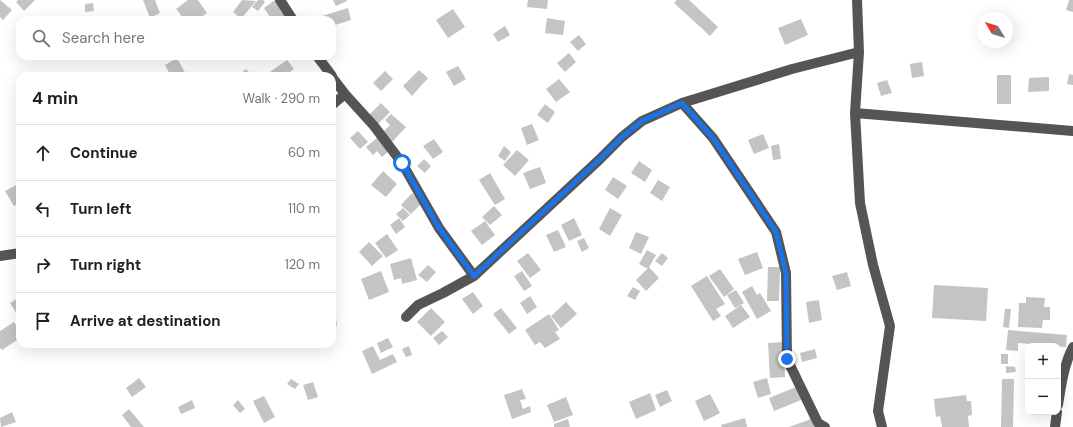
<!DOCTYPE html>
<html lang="en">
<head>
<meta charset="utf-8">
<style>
	:root { --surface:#fff; --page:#f2f2f2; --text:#202124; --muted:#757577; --line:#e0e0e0 }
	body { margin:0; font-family:"DM Sans",sans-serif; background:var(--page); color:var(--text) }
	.controls { position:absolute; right:12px; bottom:12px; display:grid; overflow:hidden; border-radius:8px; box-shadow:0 4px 16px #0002 }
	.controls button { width:36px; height:36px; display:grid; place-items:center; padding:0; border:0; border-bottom:1px solid var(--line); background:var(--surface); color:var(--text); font:20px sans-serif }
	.compass { position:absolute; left:977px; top:12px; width:36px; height:36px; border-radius:50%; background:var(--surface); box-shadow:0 4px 16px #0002; rotate:308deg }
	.stop { position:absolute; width:12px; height:12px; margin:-9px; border:3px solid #1a73e8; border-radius:50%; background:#fff }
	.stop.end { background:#1a73e8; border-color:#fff; box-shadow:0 1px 4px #0008 }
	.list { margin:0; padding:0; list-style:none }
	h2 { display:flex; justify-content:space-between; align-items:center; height:52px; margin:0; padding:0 16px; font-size:17px }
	h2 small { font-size:13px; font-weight:400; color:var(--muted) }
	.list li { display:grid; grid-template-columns:26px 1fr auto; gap:12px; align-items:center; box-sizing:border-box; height:56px; padding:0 16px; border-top:1px solid var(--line) }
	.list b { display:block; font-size:15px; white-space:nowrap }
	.list em { font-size:13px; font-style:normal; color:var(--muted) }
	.icon { flex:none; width:22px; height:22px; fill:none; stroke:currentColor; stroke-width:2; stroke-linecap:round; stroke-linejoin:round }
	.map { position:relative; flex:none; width:1073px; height:427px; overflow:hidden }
	.search { position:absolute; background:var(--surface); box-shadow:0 4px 16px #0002; left:16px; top:16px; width:320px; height:44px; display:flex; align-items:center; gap:10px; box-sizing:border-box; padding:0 14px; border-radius:12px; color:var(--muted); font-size:15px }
	.panel { position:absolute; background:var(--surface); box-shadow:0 4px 16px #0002; left:16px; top:72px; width:320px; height:276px; border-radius:12px }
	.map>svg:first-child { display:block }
	.building { fill:#c4c4c4 }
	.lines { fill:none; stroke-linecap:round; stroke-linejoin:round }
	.minor { stroke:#555; stroke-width:10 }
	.route { stroke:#1a73e8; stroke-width:5 }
</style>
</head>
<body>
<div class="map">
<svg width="1073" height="427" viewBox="0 0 1073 427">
	<rect width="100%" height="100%" fill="#fff"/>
	<path class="building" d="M0 0 12 10 3 20 0 17Z
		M18 0H35L24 11 16 2Z
		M143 0H155L160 13 150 18Z
		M188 0H198L207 13 197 20H196L193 17 189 20H185L176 9Z
		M242 0 256 1 241 19 233 12Z
		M258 0H263L265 2 258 11 252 7Z
		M275 0 289 20H272L264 8Z
		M333 0H347V1L336 6Z
		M528 0H548L547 9 527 7Z
		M677 0H689L718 27 710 36 674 3Z
		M1069 0H1073V12L1066 10Z
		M93 3 94 11 85 12V4Z
		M348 8 351 20 332 26V20H320L319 17Z
		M453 9 465 27 448 38 436 20Z
		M547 18 565 21 563 35 545 33Z
		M801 19 808 35 785 45 778 28Z
		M505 26 510 35 498 42 493 34Z
		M579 35 586 44 578 51 570 42Z
		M569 53 576 62 565 72 557 63Z
		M177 58 187 76H171L165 65Z
		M287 60 294 69 284 76H264Z
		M922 62 924 76 912 78 910 64Z
		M458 66 466 79 454 86 446 72Z
		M246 69 253 76H238Z
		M419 70 428 78 412 96 403 86Z
		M385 71 393 79 381 91 373 83Z
		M1069 74 1073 75V85L1067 84Z
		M997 75H1011V104H997Z
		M1049 77V91L1028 92 1029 78Z
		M559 79 570 92 556 102 546 89Z
		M887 80 892 93 881 96 877 83Z
		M381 103 390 112 377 125 368 116Z
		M545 104 555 112 548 123 537 115Z
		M391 114 406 127 392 142 382 133 390 125 385 120Z
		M532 124 539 140 527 145 521 128Z
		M358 131 368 142 360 149 350 138Z
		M763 134 769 148 754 154 748 140Z
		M377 138 389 151 382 157 377 151 373 155 366 147Z
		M434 139 443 152 433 159 423 146Z
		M779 144 781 159 773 160 771 146Z
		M504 146 511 152 505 161 498 156Z
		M517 150 529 160 515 176 503 165Z
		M424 159 431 166 425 173 417 166Z
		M639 161 652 170 645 182 631 173Z
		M540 167 546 183 530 189 523 173Z
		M383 171 397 184 386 197 371 185Z
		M490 173 505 199 495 205 479 180Z
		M613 177 627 186 618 199 605 190Z
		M658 180 670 187 662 201 650 193Z
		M18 184 20 186V202L14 206 5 191Z
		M412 193 422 203 411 214 401 205Z
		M494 206 502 215 490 225 482 217Z
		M403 208 410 215 403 221 396 214Z
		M610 208 622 215 610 236 599 229Z
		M399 218 405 227 396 234 390 225Z
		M574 218 582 235 569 241 561 225Z
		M485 221 495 235 482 245 471 231Z
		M558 230 566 247 554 252 546 235Z
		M636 232 649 237 641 254 629 248Z
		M387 234 398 250 386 258 375 243Z
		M584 238 589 248 582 252 577 241Z
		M369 242 383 256 372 266 359 252Z
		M647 250 656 255 648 269 639 264Z
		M757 252 763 268 745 275 738 259Z
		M528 253 541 270 530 278 517 261Z
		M662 253 668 258 662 266 655 261Z
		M411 258 417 280 402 284 401 278 394 280 390 264Z
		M428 265 436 272 427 282 418 275Z
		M649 267 659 278 646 291 636 280Z
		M768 267H780L779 301H767Z
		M720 269 734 289 724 297 709 276Z
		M381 271 389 292 369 300 361 279Z
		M522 271 532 286 524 291 514 276Z
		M847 272 851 286 837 290 832 276Z
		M707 276 725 304 716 309 721 316 713 321 691 286Z
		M934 285 988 288 986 321 932 318Z
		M752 286 757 295 760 293 771 311 757 319 742 292Z
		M633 287 640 291 635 300 627 296Z
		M736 290 744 303 735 308 727 295Z
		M473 292 483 306 473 314 462 299Z
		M530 296 537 307 527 314 520 303Z
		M20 297V315L18 316 10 303Z
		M1026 297 1045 298 1044 307H1050V320H1043L1042 328 1018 327 1019 303H1026Z
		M819 300 822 320 809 323 806 302Z
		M566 302 577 314 561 328 551 316Z
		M741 305 750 317 733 328 725 316Z
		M332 308H335L337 326 332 327Z
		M431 308 445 322 431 336 417 322Z
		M501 308 517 328 509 334 493 314Z
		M1005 309H1011L1009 328 1003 327Z
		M549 314 559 330 555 332 560 339 545 348 540 342 535 345 525 330Z
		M14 322 20 331V338L2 350 0 348V331Z
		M1008 330 1067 335 1066 347 1018 343V351L1006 350Z
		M442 331 448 337 439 345 433 338Z
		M388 338 393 347 381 353 377 343Z
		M783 342 785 377 770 378 768 343Z
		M373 346 380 360 393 354 397 362 372 374 362 351Z
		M409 346 412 355 406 357 402 349Z
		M815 349 817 358 802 362 800 353Z
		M1001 354H1008V364H1001Z
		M1006 366 1015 367 1016 372 1006 373Z
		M139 378 146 387 132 397 126 388Z
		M767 378 771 394 758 398 753 382Z
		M291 379 299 384 295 389 287 384Z
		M1002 379H1014L1013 427H1001Z
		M313 382 318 397 308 400 303 385Z
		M796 387 801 400 774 411 769 398Z
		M522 389 526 399 520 400 523 409 530 406 531 412 512 419 504 395Z
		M667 390 672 401 660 407 655 395Z
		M650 393 656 410 636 419 629 402Z
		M710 394 720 413 704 421 695 401Z
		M966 395 967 401H971L972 415 968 416 969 427H942L940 416 936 417 934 399Z
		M264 396 275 417 264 423 253 401Z
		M566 397 573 415 554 422 547 405Z
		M192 400 195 408 181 414 178 407Z
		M238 400 245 409 240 413 233 405Z
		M129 409 144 427H131L122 415Z
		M12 412 16 422 1 427 0 418Z
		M745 418 747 427H722L721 425Z
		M568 419 570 427H554V424Z
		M811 419 814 427H789Z"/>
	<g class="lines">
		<path class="minor" d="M280 0 293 20
			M857 0 859 52 855 113 860 203 873 265 890 326 878 411 882 427
			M317 56 332 76
			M332 77 345 94 374 126 402 163 439 228 474 276
			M682 103 713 138 776 232 786 273 787 359 818 423 825 427
			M332 105 345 94
			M855 113 1073 131
			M0 256 20 253
			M406 317 418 305 443 293 474 276 599 160 622 137 642 121 682 103 792 69 859 52
			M1058 405C1061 386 1064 364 1073 347
			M1055 427 1057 412"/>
	</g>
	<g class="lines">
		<path class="route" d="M402 163 439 228 474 276 599 160 622 137 642 121 682 103 713 138 776 232 786 273 787 359"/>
	</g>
</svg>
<div class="controls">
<button>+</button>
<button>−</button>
</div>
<svg class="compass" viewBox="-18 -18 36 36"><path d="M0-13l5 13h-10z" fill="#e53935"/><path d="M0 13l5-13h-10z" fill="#757577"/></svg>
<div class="stop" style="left:402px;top:163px"></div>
<div class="stop end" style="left:787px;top:359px"></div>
<div class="search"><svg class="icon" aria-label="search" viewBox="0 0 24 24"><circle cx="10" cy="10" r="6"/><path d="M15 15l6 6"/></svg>Search here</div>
<section class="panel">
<h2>4 min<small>Walk · 290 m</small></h2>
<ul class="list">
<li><svg class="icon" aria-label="ahead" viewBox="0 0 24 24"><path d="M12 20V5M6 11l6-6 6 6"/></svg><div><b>Continue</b></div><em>60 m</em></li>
<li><svg class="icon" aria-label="left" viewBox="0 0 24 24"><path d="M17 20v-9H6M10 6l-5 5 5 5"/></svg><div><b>Turn left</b></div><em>110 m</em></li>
<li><svg class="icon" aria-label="right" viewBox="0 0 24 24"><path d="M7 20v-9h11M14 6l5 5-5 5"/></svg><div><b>Turn right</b></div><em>120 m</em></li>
<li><svg class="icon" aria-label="arrive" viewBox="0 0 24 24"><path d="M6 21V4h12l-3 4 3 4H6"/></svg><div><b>Arrive at destination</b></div></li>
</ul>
</section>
</div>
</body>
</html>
